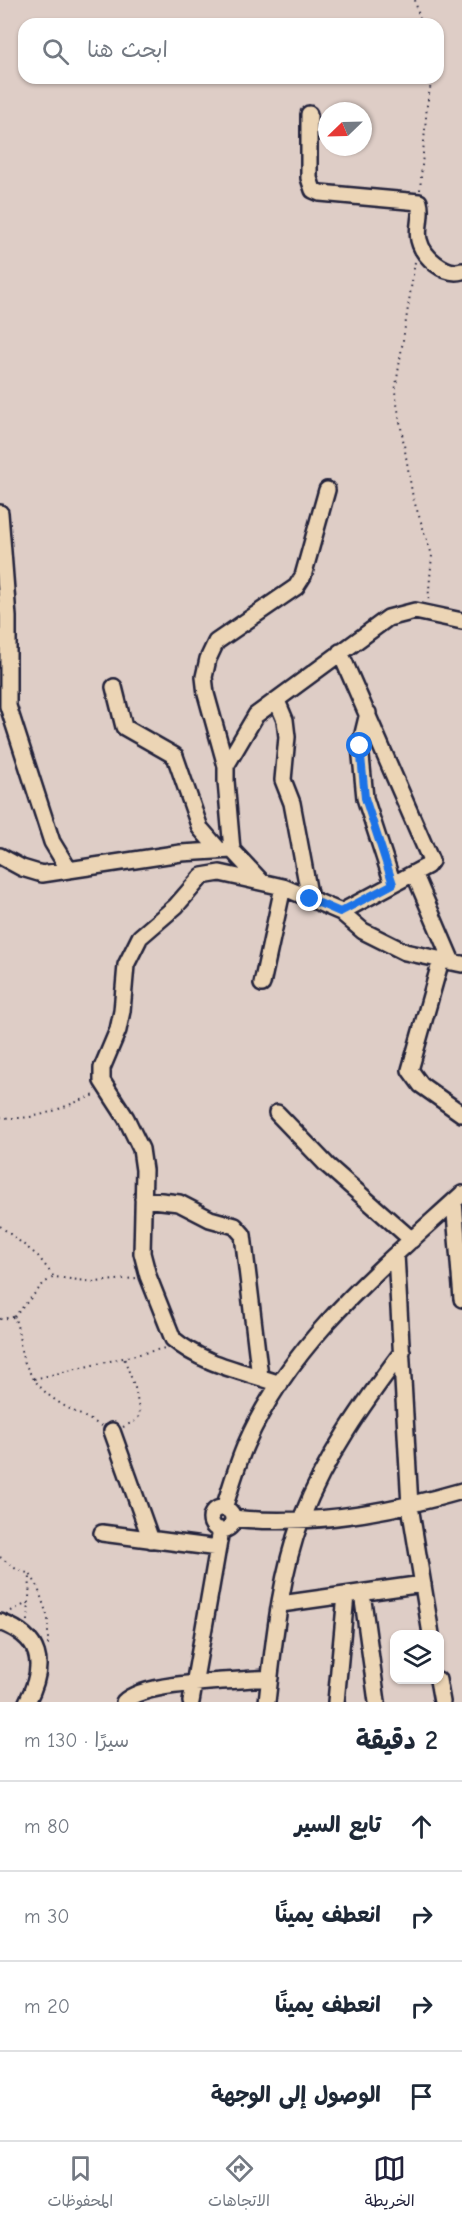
<!DOCTYPE html>
<html lang="ar">
<head>
<meta charset="utf-8">
<style>
	:root { --surface:#fff; --page:#f2f2f3; --text:#1f2937; --muted:#747a83; --line:#e0e1e3; --accent:#22223b }
	body { margin:0; font-family:"Comic Neue","Playpen Sans Arabic",sans-serif; background:var(--page); color:var(--text); direction:rtl }
	.controls { position:absolute; right:18px; bottom:18px; display:grid; overflow:hidden; border-radius:12px; box-shadow:0 2px 4px #0004 }
	.controls button { width:54px; height:54px; display:grid; place-items:center; padding:0; border:0; border-bottom:2px solid var(--line); background:var(--surface); color:var(--text); font:30px sans-serif }
	.compass { position:absolute; left:318px; top:102px; width:54px; height:54px; border-radius:50%; background:var(--surface); box-shadow:0 2px 4px #0004; rotate:247deg }
	.stop { position:absolute; width:18px; height:18px; margin:-14px; border:4px solid #1a73e8; border-radius:50%; background:#fff }
	.stop.end { background:#1a73e8; border-color:#fff; box-shadow:0 2px 6px #0008 }
	.list { margin:0; padding:0; list-style:none }
	h2 { display:flex; justify-content:space-between; align-items:center; height:78px; margin:0; padding:0 24px; font-size:26px }
	h2 small { font-size:20px; font-weight:400; color:var(--muted) }
	.list li { display:grid; grid-template-columns:39px 1fr auto; gap:18px; align-items:center; box-sizing:border-box; height:90px; padding:0 24px; border-top:2px solid var(--line) }
	.list b { display:block; font-size:22px; white-space:nowrap }
	.list em { font-size:20px; font-style:normal; color:var(--muted) }
	.icon { flex:none; width:33px; height:33px; fill:none; stroke:currentColor; stroke-width:2; stroke-linecap:round; stroke-linejoin:round }
	.map { position:relative; flex:none; width:462px; height:1702px; overflow:hidden; direction:ltr }
	.search { position:absolute; background:var(--surface); box-shadow:0 2px 4px #0004; left:18px; right:18px; top:18px; height:66px; display:flex; align-items:center; gap:15px; box-sizing:border-box; padding:0 21px; border-radius:18px; color:var(--muted); font-size:22px }
	.sheet { height:438px; background:var(--surface) }
	nav { display:flex; justify-content:space-around; align-items:center; box-sizing:border-box; height:84px; border-top:2px solid var(--line); background:var(--surface); font-size:16px; color:var(--muted) }
	nav a { display:grid; justify-items:center; gap:3px }
	nav .on { color:var(--accent) }
	.map>svg:first-child { display:block }
	.lines { fill:none; stroke-linecap:round; stroke-linejoin:round }
	.minor-casing { stroke:#22223b; stroke-width:20 }
	.path { stroke:#22223b; stroke-width:2; stroke-dasharray:1.5 4.5; stroke-linecap:butt }
	.minor { stroke:#ecd5b5; stroke-width:15 }
	.route { stroke:#1a73e8; stroke-width:8 }
</style>
</head>
<body>
<div class="map">
<svg width="462" height="1702" viewBox="0 0 462 1702">
	<rect width="100%" height="100%" fill="#decdc6"/>
	<filter id="ink" filterUnits="userSpaceOnUse"><feTurbulence type="fractalNoise" baseFrequency=".0167" numOctaves="2"/><feDisplacementMap in="SourceGraphic" scale="12" xChannelSelector="R" yChannelSelector="G"/><feConvolveMatrix kernelMatrix="1 2 1 2 8 2 1 2 1" color-interpolation-filters="sRGB"/></filter>
	<g filter="url(#ink)">
		<g class="lines">
			<g class="minor-casing">
				<path id="minor" d="M309 114V178L313 190 320 193 419 202C423 214 416 227 419 240 423 257 445 276 462 271
					M0 513 8 617V706L52 842 69 870
					M340 652 431 861 427 866 341 912
					M114 687 124 727 175 756 200 828 219 850
					M277 701 285 720 287 737 283 780 292 803 310 899
					M368 713 360 746 365 798 393 884
					M226 766 206 694 204 677 208 659 216 642 296 587 303 576 327 490
					M0 856 22 868 42 874 181 853 232 850
					M414 873 452 962
					M261 881 232 850 226 781V766L256 715 388 618 415 611 462 621
					M441 960 410 1070 421 1085 462 1114
					M262 984 283 887
					M277 1113 327 1165 412 1240
					M143 1199 179 1203 210 1219 235 1226 243 1235 260 1377
					M454 1201 462 1299
					M396 1254 410 1506 431 1634
					M280 1384C243 1371 204 1365 173 1339L148 1276 142 1253 144 1170 141 1149 126 1118 102 1081V1068L118 1030 122 1011 126 965 140 937 176 906 202 876 220 873 283 887 341 912 363 931 405 952 462 964
					M112 1431 151 1540
					M211 1519a11 11 0 1 1 22 0a11 11 0 1 1-22 0Z
					M224 1508C231 1487 237 1464 246 1444 291 1341 381 1268 462 1194
					M233 1518C309 1527 389 1512 462 1491
					M102 1533 218 1548
					M362 1593 377 1702
					M281 1604 423 1584
					M0 1622C41 1637 47 1664 27 1702
					M438 1680 442 1702
					M124 1702C143 1681 238 1681 270 1678
					M191 1702 221 1530
					M267 1702C274 1641 280 1575 302 1517 326 1456 363 1404 402 1352
					M336 1702 346 1595"/>
			</g>
			<path class="path" d="M415 0 421 24
				M420 190 427 105 432 78
				M415 262 395 392 413 498 432 555 428 601
				M0 1117C39 1122 60 1107 95 1095
				M0 1226 38 1256 54 1277
				M14 1317 44 1283 54 1277 95 1282 136 1278
				M0 1319 14 1317C20 1330 19 1345 23 1358 38 1398 67 1407 102 1426
				M34 1379 165 1348
				M123 1427 137 1420 140 1414 135 1388 124 1358
				M0 1557 16 1569 30 1574 37 1585 48 1618V1647
				M11 1611 30 1602
				M28 1621 30 1576"/>
			<use href="#minor" class="minor"/>
		</g>
	</g>
	<g class="lines" filter="url(#ink)">
		<path class="route" d="M310 899 340 912 393 884 365 798 360 746"/>
	</g>
</svg>
<div class="controls">
<button><svg class="icon" aria-label="layers" viewBox="0 0 24 24"><path d="M12 4l9 5-9 5-9-5zM3 14l9 5 9-5"/></svg></button>
</div>
<svg class="compass" viewBox="-18 -18 36 36"><path d="M0-13l5 13h-10z" fill="#e53935"/><path d="M0 13l5-13h-10z" fill="#747a83"/></svg>
<div class="stop" style="left:360px;top:746px"></div>
<div class="stop end" style="left:310px;top:899px"></div>
<div class="search"><svg class="icon" aria-label="search" viewBox="0 0 24 24"><circle cx="10" cy="10" r="6"/><path d="M15 15l6 6"/></svg>ابحث هنا</div>
</div>
<section class="sheet">
<h2>2 دقيقة<small>سيرًا · 130 m</small></h2>
<ul class="list">
<li><svg class="icon" aria-label="ahead" viewBox="0 0 24 24"><path d="M12 20V5M6 11l6-6 6 6"/></svg><div><b>تابع السير</b></div><em>80 m</em></li>
<li><svg class="icon" aria-label="right" viewBox="0 0 24 24"><path d="M7 20v-9h11M14 6l5 5-5 5"/></svg><div><b>انعطف يمينًا</b></div><em>30 m</em></li>
<li><svg class="icon" aria-label="right" viewBox="0 0 24 24"><path d="M7 20v-9h11M14 6l5 5-5 5"/></svg><div><b>انعطف يمينًا</b></div><em>20 m</em></li>
<li><svg class="icon" aria-label="arrive" viewBox="0 0 24 24"><path d="M6 21V4h12l-3 4 3 4H6"/></svg><div><b>الوصول إلى الوجهة</b></div></li>
</ul>
</section>
<nav>
<a class="on"><svg class="icon" aria-label="map" viewBox="0 0 24 24"><path d="M3 6l6-2 6 2 6-2v14l-6 2-6-2-6 2zM9 4v14M15 6v14"/></svg>الخريطة</a>
<a><svg class="icon" aria-label="directions" viewBox="0 0 24 24"><path d="M12 3l9 9-9 9-9-9zM9 14v-3h6M13 9l2 2-2 2"/></svg>الاتجاهات</a>
<a><svg class="icon" aria-label="saved" viewBox="0 0 24 24"><path d="M7 4h10v16l-5-4-5 4z"/></svg>المحفوظات</a>
</nav>
</body>
</html>
